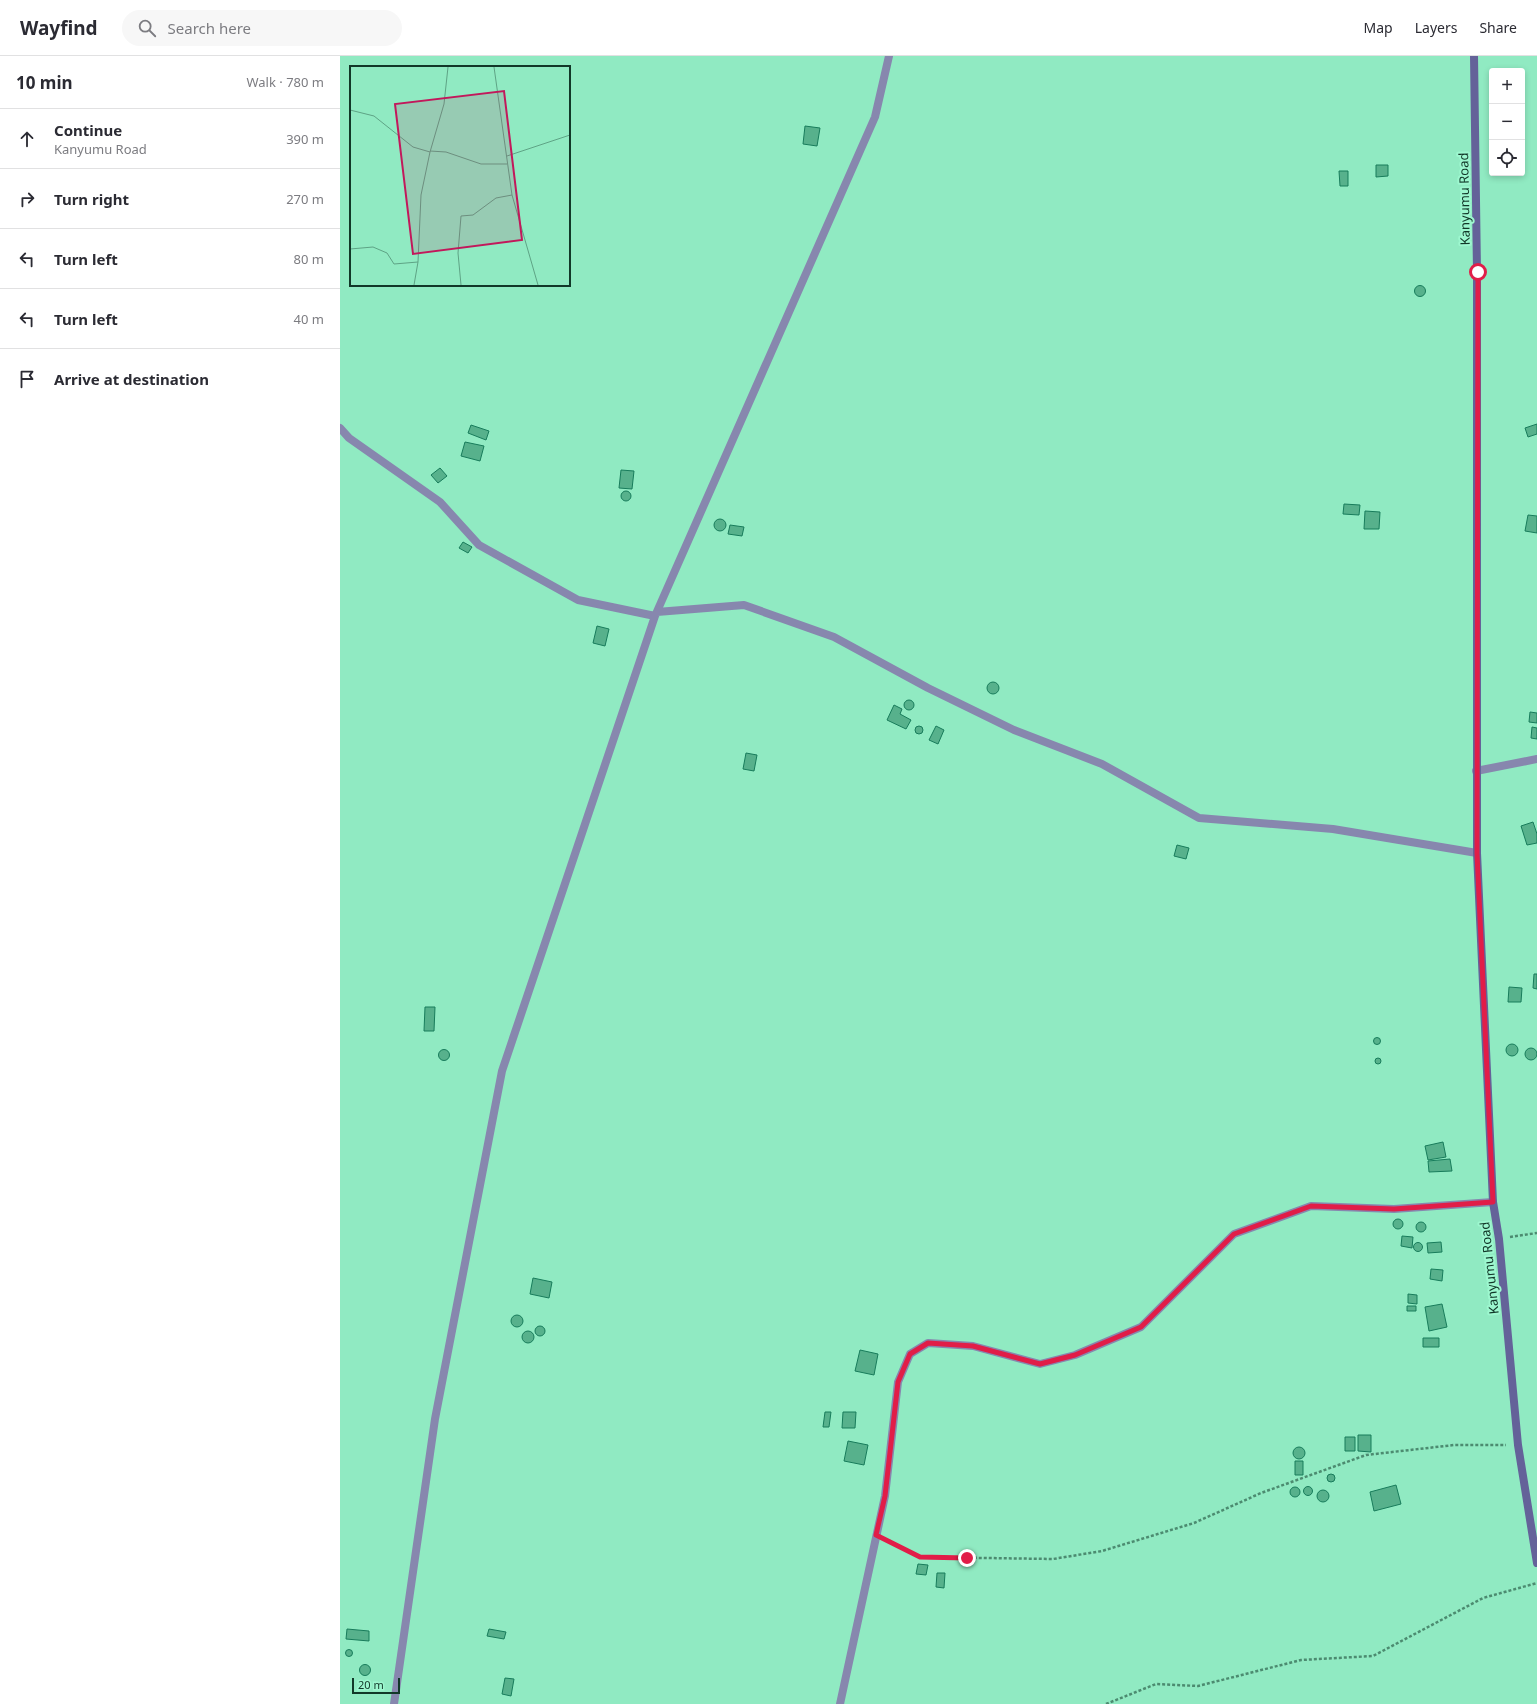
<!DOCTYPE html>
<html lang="en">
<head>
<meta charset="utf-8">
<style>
	:root { --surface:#fff; --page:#f7f7f7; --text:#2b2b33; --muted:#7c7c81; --line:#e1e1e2 }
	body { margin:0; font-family:"Noto Sans",sans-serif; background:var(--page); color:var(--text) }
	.controls { position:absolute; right:12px; top:12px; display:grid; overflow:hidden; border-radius:4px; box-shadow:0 2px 6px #0003 }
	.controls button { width:36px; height:36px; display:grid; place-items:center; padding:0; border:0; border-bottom:1px solid var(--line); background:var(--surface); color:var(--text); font:20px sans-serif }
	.scale { position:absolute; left:12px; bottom:10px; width:48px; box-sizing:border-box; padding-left:4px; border:2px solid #123829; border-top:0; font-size:11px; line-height:14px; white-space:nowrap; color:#123829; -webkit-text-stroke:3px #9df7cf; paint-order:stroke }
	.stop { position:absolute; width:12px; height:12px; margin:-9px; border:3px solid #e11d48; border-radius:50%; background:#fff }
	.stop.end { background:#e11d48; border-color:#fff; box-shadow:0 1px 4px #0008 }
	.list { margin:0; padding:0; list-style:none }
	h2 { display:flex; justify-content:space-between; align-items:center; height:52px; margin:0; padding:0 16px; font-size:17px }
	h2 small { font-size:13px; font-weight:400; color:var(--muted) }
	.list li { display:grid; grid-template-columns:26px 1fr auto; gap:12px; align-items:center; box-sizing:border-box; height:60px; padding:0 16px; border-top:1px solid var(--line) }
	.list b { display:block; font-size:15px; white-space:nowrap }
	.list p { margin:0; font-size:13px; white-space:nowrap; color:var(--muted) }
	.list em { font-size:13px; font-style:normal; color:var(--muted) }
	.icon { flex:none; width:22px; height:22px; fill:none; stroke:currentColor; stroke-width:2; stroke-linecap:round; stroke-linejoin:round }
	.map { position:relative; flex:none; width:1197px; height:1648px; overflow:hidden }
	header { display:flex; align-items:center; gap:24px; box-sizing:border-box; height:56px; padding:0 20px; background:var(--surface); border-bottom:1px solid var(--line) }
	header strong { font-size:19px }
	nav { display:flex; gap:22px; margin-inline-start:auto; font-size:14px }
	.search { width:280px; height:36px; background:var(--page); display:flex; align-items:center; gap:10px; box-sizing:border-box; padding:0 14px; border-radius:22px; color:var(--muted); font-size:15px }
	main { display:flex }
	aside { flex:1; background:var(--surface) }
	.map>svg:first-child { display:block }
	.building { fill:#57b18c; stroke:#187c5b }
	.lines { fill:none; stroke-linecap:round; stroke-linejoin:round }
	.path { stroke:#4c8b70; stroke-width:2.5; stroke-dasharray:3 2; stroke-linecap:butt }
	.street { stroke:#8787ae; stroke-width:8 }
	.secondary { stroke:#646299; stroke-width:8 }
	.route { stroke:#e11d48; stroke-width:5 }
	.labels { text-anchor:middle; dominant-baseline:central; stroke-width:4; stroke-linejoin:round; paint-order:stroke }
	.street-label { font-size:13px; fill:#123829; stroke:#9df7cf }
	.inset-road { fill:none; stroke:#5ea385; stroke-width:1 }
	.view { fill:#c2185b; fill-opacity:0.15; stroke:#c2185b; stroke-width:2 }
	.inset-edge { fill:none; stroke:#123829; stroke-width:2 }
</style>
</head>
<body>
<header>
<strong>Wayfind</strong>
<div class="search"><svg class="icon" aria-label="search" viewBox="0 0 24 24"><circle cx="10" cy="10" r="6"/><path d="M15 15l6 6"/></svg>Search here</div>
<nav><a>Map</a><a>Layers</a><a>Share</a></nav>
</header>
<main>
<aside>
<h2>10 min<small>Walk · 780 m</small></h2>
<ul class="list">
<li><svg class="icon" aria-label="ahead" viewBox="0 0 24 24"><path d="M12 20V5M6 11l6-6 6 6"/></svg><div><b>Continue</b><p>Kanyumu Road</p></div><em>390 m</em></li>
<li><svg class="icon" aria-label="right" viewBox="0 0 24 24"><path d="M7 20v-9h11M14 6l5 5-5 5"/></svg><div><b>Turn right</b></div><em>270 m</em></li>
<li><svg class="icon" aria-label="left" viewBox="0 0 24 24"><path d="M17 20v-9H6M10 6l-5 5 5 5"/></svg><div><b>Turn left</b></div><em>80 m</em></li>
<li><svg class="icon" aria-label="left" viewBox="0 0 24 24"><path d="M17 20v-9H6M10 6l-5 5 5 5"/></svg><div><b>Turn left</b></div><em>40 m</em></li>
<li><svg class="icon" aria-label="arrive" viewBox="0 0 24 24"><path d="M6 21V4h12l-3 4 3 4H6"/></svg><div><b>Arrive at destination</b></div></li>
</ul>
</aside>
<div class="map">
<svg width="1197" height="1648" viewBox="0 0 1197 1648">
	<rect width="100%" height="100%" fill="#90eac2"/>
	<path class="building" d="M465 70 480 72 477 90 463 88Z
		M1036 109H1048V120L1036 121Z
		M999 115H1008V130H1000Z
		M1074.5 235a5.5 5.5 0 1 1 11 0a5.5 5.5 0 1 1-11 0Z
		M1197 368V378L1188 381 1185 372Z
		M131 369 149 375 146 384 128 377Z
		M125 386 144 390 140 405 121 400Z
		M100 412 107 420 98 427 91 419Z
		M281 414 294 415 292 433 279 432Z
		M281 440a5 5 0 1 1 10 0a5 5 0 1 1-10 0Z
		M1004 448 1020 449 1019 459 1003 458Z
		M1025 455 1040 456 1039 473H1024Z
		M1188 459 1197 460V477L1185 475Z
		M374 469a6 6 0 1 1 12 0a6 6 0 1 1-12 0Z
		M390 469 404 471 402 480 388 478Z
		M123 486 132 491 128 497 119 492Z
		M257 570 269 573 265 590 253 587Z
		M647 632a6 6 0 1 1 12 0a6 6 0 1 1-12 0Z
		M564 649a5 5 0 1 1 10 0a5 5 0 1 1-10 0Z
		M554 649 562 653 560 658 571 664 566 673 547 664Z
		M1190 656 1197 657V667L1189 666Z
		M575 674a4 4 0 1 1 8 0a4 4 0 1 1-8 0Z
		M596 670 604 674 598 688 589 684Z
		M1192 671 1197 672V683L1191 682Z
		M406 697 417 699 414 715 403 713Z
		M1193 766 1197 778V787L1187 789 1181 770Z
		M837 789 849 792 846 803 834 800Z
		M1194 918H1197V933L1193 932Z
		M1169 931 1182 932 1181 946H1168Z
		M85 951H95L94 975H84Z
		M1033.5 985a3.5 3.5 0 1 1 7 0a3.5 3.5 0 1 1-7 0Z
		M1166 994a6 6 0 1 1 12 0a6 6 0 1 1-12 0Z
		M1185 998a6 6 0 1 1 12 0a6 6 0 1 1-12 0Z
		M98.5 999a5.5 5.5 0 1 1 11 0a5.5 5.5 0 1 1-11 0Z
		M1035 1005a3 3 0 1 1 6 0a3 3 0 1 1-6 0Z
		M1103 1086 1106 1101 1088 1104 1085 1090Z
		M1110 1103 1112 1115 1089 1116 1088 1105Z
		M1053 1168a5 5 0 1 1 10 0a5 5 0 1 1-10 0Z
		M1076 1171a5 5 0 1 1 10 0a5 5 0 1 1-10 0Z
		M1062 1180 1073 1181 1072 1192 1061 1190Z
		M1101 1186 1102 1196 1088 1197 1087 1187Z
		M1073.5 1191a4.5 4.5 0 1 1 9 0a4.5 4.5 0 1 1-9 0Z
		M1091 1213 1103 1214 1102 1225 1090 1223Z
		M193 1222 212 1226 209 1242 190 1238Z
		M1068 1238 1077 1239V1248L1068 1247Z
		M1102 1248 1107 1271 1089 1275 1085 1251Z
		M1067 1250H1076V1255H1067Z
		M171 1265a6 6 0 1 1 12 0a6 6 0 1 1-12 0Z
		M195 1275a5 5 0 1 1 10 0a5 5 0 1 1-10 0Z
		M182 1281a6 6 0 1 1 12 0a6 6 0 1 1-12 0Z
		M1083 1282H1099V1291H1083Z
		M520 1294 538 1298 534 1319 515 1315Z
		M485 1356H491L489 1371H483Z
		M503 1356H516L515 1372H502Z
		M1018 1379H1031V1396L1018 1395Z
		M1005 1381H1015V1395H1005Z
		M508 1385 528 1389 524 1409 504 1405Z
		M953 1397a6 6 0 1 1 12 0a6 6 0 1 1-12 0Z
		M955 1405H963V1419H955Z
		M987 1422a4 4 0 1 1 8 0a4 4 0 1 1-8 0Z
		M1056 1429 1061 1448 1034 1455 1030 1436Z
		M963.5 1435a4.5 4.5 0 1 1 9 0a4.5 4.5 0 1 1-9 0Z
		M950 1436a5 5 0 1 1 10 0a5 5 0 1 1-10 0Z
		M977 1440a6 6 0 1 1 12 0a6 6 0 1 1-12 0Z
		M578 1508 588 1509 586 1519 576 1518Z
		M597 1517H605L604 1532 596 1531Z
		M7 1573 29 1575V1585L6 1583Z
		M149 1573 166 1576 164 1583 147 1580Z
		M5.5 1597a3.5 3.5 0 1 1 7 0a3.5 3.5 0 1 1-7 0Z
		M19.5 1614a5.5 5.5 0 1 1 11 0a5.5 5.5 0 1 1-11 0Z
		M165 1622 174 1623 171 1640 162 1638Z"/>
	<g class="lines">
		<path class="path" d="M1170 1181 1197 1177
			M548 1484 580 1501 713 1503 762 1495 854 1467 921 1437 1026 1399 1114 1389H1166
			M766 1648 816 1628 858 1630 961 1604 1033 1600 1143 1542 1197 1527"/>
		<path class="street" d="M0 372 9 382 100 446 139 489 238 544 315 560
			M317 556 404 549 494 581 588 632 674 674 762 708 859 762 993 773 1137 797
			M1136 715 1197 703
			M54 1648 95 1363 162 1015 315 560 535 61 549 0
			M500 1648 545 1440 558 1326 570 1298 588 1287 633 1290 700 1308 735 1299 801 1271 894 1178 971 1150 1054 1153 1153 1146"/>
		<path class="secondary" d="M1134 0 1137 216V797L1153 1146 1159 1183 1178 1389 1197 1507"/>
	</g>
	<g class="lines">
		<path class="route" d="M627 1502 580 1501 536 1479 545 1440 558 1326 570 1298 588 1287 633 1290 700 1308 735 1299 801 1271 894 1178 971 1150 1054 1153 1153 1146 1137 797 1138 216"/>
	</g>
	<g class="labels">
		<g class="street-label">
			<text transform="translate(1124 143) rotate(-91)">Kanyumu Road</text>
			<text transform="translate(1149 1212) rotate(-96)">Kanyumu Road</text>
		</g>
	</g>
	<g transform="translate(10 10)">
		<rect width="220" height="220" fill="#90eac2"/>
		<path class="inset-road" d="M144 1 162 129 188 219M0 44 24 50 63 81 80 86M80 85 96 86 131 98H157M157 90 220 69M0 183 23 181 37 187 44 198 68 196M64 219 68 196 71 129 80 86 94 38 98 1M111 219 108 187 111 150 123 149 146 132 162 129"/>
		<path class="view" d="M154 25 172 174 63 188 45 38Z"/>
		<rect width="220" height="220" class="inset-edge"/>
	</g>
</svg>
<div class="controls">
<button>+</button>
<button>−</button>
<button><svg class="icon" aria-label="locate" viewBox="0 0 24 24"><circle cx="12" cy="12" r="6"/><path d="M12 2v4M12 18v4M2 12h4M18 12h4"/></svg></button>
</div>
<div class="scale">20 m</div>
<div class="stop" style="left:1138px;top:216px"></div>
<div class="stop end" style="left:627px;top:1502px"></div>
</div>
</main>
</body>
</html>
